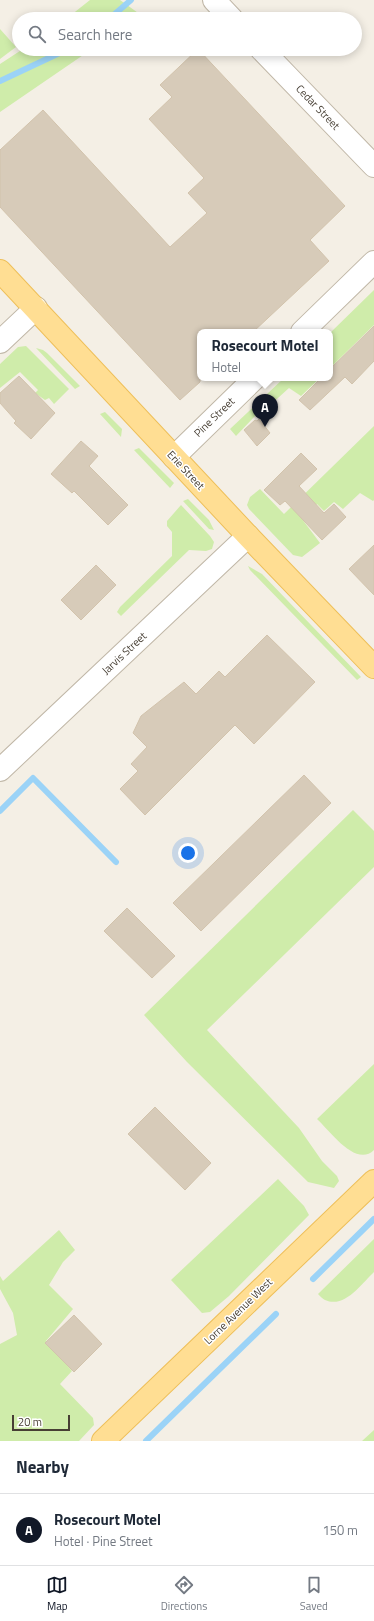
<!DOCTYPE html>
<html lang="en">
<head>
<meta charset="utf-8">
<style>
	:root { --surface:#fff; --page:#f6f6f7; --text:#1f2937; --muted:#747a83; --line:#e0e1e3; --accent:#111827 }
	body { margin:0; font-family:"Titillium Web",sans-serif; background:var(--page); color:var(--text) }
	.scale { position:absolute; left:12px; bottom:10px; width:58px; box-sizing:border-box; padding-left:4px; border:2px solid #473f34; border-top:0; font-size:11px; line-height:14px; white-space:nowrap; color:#473f34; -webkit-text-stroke:3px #fff; paint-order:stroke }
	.you { position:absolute; left:188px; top:853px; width:14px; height:14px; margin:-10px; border:3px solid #fff; border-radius:50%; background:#1a73e8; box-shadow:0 0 0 6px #1a73e833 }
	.badge { display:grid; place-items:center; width:26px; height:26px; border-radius:50%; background:var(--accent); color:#fff; font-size:13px; font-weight:700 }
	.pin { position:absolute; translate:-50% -33px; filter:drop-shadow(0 1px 2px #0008) }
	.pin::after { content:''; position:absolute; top:21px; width:14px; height:12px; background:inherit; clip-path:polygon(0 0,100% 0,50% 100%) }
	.popup { position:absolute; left:197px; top:329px; width:136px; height:52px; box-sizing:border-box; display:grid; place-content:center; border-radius:8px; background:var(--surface); filter:drop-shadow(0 1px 3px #0005); font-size:13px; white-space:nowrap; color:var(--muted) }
	.popup b { font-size:15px; color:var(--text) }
	.popup::after { content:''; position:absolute; left:50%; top:100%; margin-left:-8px; border:8px solid transparent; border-top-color:var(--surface) }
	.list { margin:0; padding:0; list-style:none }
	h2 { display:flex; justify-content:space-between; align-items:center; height:52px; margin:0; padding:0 16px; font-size:17px }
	h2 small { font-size:13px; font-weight:400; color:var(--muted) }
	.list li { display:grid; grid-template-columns:26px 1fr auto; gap:12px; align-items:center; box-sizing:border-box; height:72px; padding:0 16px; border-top:1px solid var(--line) }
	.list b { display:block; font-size:15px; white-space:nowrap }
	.list p { margin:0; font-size:13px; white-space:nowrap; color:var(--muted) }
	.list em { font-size:13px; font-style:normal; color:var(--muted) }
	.icon { flex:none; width:22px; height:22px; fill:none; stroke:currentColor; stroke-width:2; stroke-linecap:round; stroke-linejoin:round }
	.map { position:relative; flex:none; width:374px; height:1441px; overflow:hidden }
	.search { position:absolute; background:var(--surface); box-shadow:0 2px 10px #0003; left:12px; right:12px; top:12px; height:44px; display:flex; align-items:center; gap:10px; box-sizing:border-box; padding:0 14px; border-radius:22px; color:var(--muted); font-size:15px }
	.sheet { height:124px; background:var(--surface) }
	nav { display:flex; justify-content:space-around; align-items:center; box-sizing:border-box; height:56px; border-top:1px solid var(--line); background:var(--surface); font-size:11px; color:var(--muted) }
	nav a { display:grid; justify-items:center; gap:2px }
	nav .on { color:var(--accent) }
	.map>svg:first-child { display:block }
	.green { fill:#cfecaa }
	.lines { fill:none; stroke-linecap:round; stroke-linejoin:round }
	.stream { stroke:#9bd3f7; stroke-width:6 }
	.building { fill:#d7cbb9; stroke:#d2c3ac }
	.minor-casing { stroke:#c0b7a7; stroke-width:24 }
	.major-casing { stroke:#eebf59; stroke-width:24 }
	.minor { stroke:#fff; stroke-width:22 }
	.major { stroke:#ffde93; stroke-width:22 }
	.labels { text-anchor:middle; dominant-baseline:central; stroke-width:3; stroke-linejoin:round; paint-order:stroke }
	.street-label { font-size:11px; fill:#473f34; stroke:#fff }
</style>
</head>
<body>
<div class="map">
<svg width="374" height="1441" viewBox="0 0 374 1441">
	<rect width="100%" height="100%" fill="#f4efe5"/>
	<path class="green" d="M90 0H120L141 15 136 19H66Z
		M0 29 16 47 0 59Z
		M23 49H92L0 112V64Z
		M374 290V325L330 368V333Z
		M26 346 69 389 54 404 49 398 45 400 35 393 38 390 20 372 0 388V364L18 347Z
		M36 348 43 350 47 353 80 386 75 389Z
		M284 378H320L301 396 289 388 257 417 255 416 236 436 230 429Z
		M105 412 122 429 121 437 100 414Z
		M374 426V500L373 501 360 493 343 509 334 502 324 511 317 504 302 519 320 543 302 557 293 555 249 509 247 505 250 497 260 489 284 514Z
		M139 448 174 483 170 488 134 450Z
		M188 499 209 520 214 530 209 529 183 501Z
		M181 505 210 536 214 542 212 549 206 551 189 550 121 616 117 612 120 607 172 556V532L167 526V521Z
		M248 566 262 574 361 677 357 680 250 570Z
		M353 810 374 831V867L207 1030 299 1128 322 1161 337 1176 339 1181 334 1188 308 1182 187 1062 144 1015Z
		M374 1064V1150C356 1168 330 1131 317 1119Z
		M278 1179 304 1206 309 1215 229 1296 210 1312 202 1313 171 1280Z
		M59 1230 75 1250 63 1262 49 1285 73 1309 46 1341 72 1371 60 1384 93 1418 94 1425 79 1441H0V1344L17 1335 13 1313 0 1289V1276L3 1281Z
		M374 1239V1272C362 1283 345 1309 325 1300 323 1299 320 1296 318 1294Z
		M374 1430V1441H362Z"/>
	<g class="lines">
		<path class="stream" d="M109 19 131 0
			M0 81 68 49
			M0 811 33 778 116 862
			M313 1279 374 1219
			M146 1441 276 1314"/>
	</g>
	<path class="building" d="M198 49 345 206 310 240 329 261 253 332H200V382L180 400 0 207V150L43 110 170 247 207 213 188 193 204 178 149 119 172 97 160 85Z
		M374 326V361L352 384 345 377 310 410 299 400 321 378H330V369Z
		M19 376 55 413 31 439 14 423 16 421 0 403V393Z
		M259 419 270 433 257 446 244 430 255 420 257 421Z
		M81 441 98 456 89 466 128 505 108 525 74 491 72 493 51 474Z
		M301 453 317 469 299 486 324 513 334 504 346 517 322 540 285 501 280 505 264 490Z
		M374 545V595L349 569Z
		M96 565 116 585 81 620 61 600Z
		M267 635 315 682 254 744 235 725 145 815 120 789 138 771 131 764 147 747 133 733 141 716 184 682 196 694 219 671 225 677Z
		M304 775 331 803 201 931 173 903Z
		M127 908 175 956 152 978 104 931Z
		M155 1107 211 1163 185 1190 128 1134Z
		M74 1315 102 1344 74 1372 45 1343Z"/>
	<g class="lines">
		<g class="minor-casing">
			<path id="minor" d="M214 0 232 19
				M261 49 374 166
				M302 332 374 262
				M0 342 36 308
				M174 457 255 378
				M0 770 248 536"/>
		</g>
		<g class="major-casing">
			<path id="major" d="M0 271 248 536 374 667
				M103 1441 374 1181"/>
		</g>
		<use href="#minor" class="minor"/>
		<use href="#major" class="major"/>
	</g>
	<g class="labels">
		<g class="street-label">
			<text transform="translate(318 107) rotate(46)">Cedar Street</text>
			<text transform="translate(214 417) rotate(-44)">Pine Street</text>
			<text transform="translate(186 470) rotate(47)">Erie Street</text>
			<text transform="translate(124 653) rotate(-43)">Jarvis Street</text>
			<text transform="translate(238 1311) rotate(-44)">Lorne Avenue West</text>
		</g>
	</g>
</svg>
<div class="scale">20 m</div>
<div class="you"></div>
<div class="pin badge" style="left:265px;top:427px">A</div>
<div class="popup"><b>Rosecourt Motel</b>Hotel</div>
<div class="search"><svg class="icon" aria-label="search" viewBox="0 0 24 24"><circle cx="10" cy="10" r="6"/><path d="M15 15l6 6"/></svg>Search here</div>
</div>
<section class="sheet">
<h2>Nearby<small></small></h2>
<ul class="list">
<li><span class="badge">A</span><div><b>Rosecourt Motel</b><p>Hotel · Pine Street</p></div><em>150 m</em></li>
</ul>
</section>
<nav>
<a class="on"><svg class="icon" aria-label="map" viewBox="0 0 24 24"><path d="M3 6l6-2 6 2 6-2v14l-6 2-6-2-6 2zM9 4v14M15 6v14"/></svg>Map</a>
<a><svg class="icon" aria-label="directions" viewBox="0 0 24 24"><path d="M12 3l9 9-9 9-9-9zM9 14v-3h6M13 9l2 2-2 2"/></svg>Directions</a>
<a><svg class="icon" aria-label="saved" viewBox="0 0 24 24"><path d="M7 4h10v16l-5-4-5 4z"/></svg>Saved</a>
</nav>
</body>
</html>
